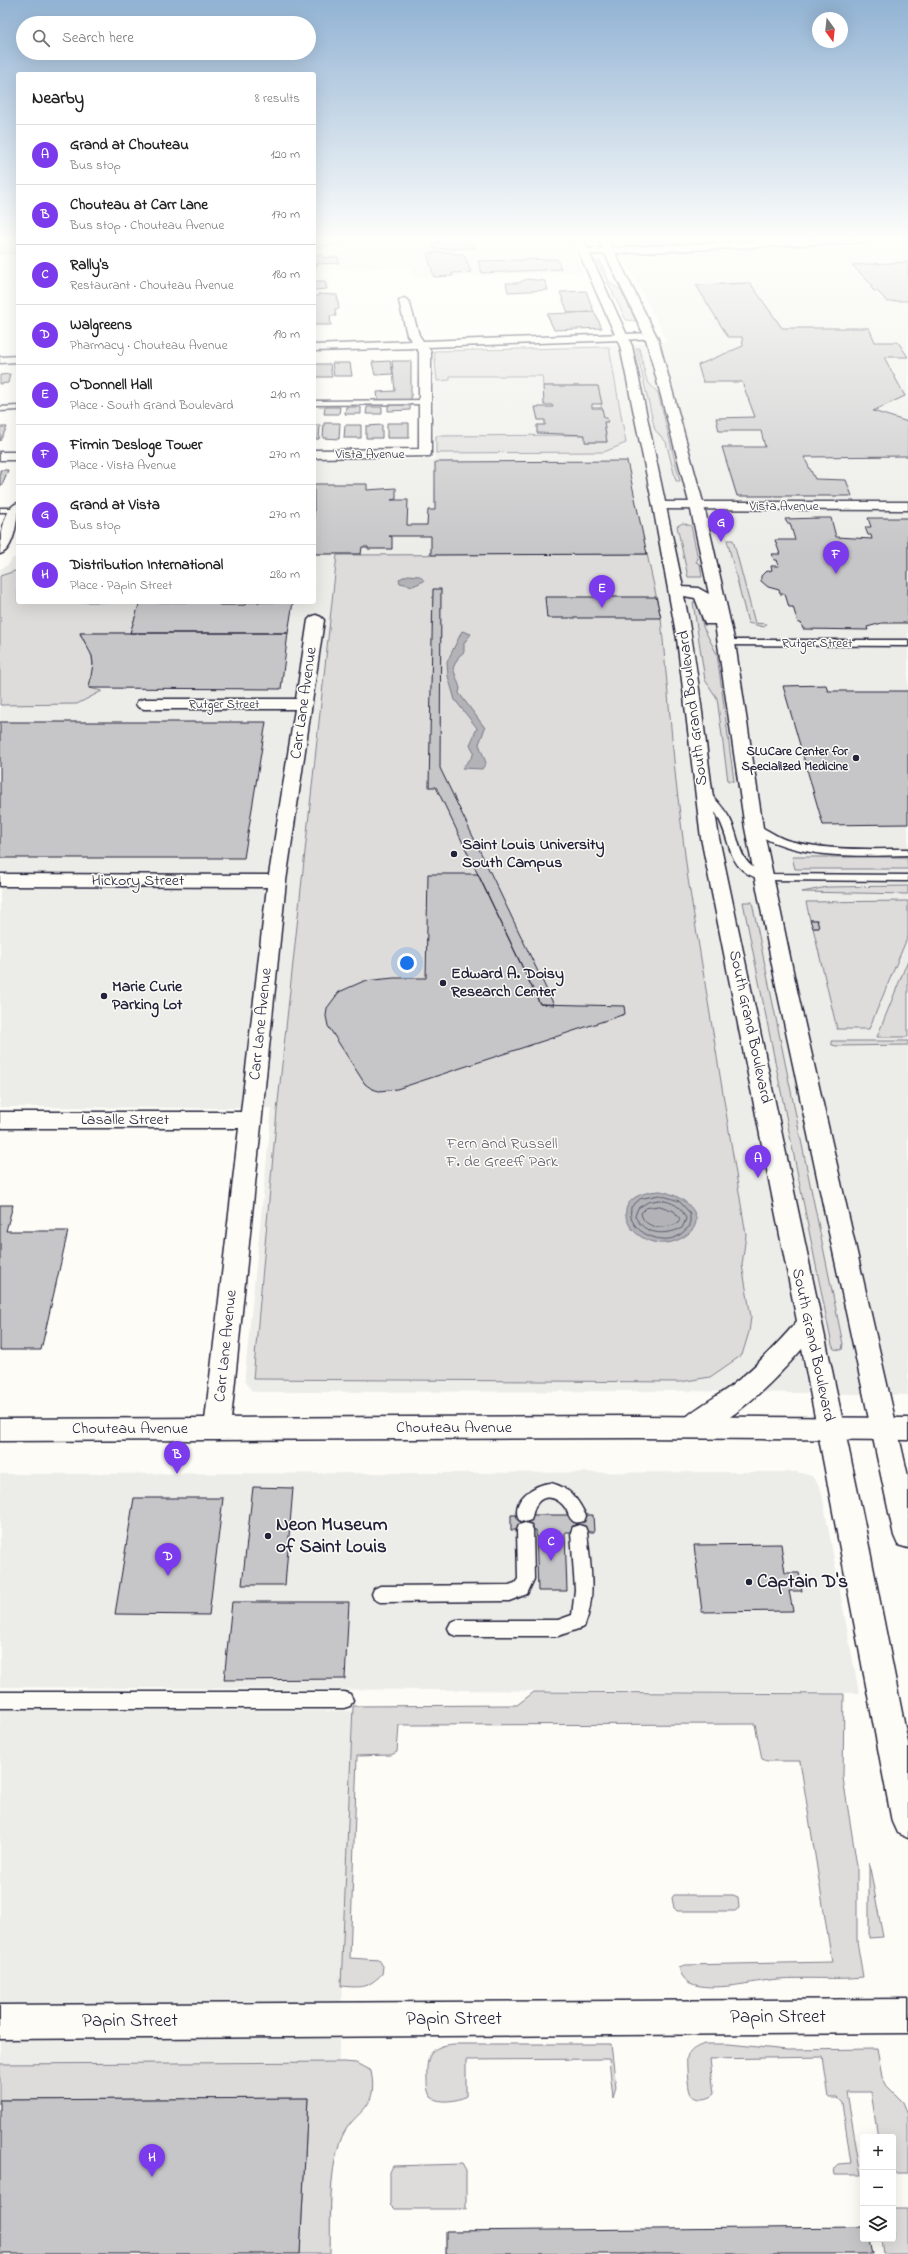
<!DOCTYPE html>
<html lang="en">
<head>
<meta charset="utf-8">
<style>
	:root { --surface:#fff; --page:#f2f2f2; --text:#222; --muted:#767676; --line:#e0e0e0; --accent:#7c3aed }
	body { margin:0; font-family:"Indie Flower",sans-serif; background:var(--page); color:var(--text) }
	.controls { position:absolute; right:12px; bottom:12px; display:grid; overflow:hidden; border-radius:4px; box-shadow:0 4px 16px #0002 }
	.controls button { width:36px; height:36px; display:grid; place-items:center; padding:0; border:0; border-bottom:1px solid var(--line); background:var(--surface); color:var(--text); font:20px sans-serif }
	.compass { position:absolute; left:812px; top:12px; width:36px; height:36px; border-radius:50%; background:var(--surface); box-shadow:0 4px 16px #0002; rotate:165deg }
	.you { position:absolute; left:407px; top:963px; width:14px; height:14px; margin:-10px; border:3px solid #fff; border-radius:50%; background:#1a73e8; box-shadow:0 0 0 6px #1a73e833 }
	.badge { display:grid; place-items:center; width:26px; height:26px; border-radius:50%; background:var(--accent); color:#fff; font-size:13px; font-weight:700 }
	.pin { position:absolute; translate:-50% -33px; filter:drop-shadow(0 1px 2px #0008) }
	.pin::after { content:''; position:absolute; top:21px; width:14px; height:12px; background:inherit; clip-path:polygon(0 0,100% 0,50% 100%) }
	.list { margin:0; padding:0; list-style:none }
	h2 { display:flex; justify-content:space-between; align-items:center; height:52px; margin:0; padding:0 16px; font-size:17px }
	h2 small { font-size:13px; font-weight:400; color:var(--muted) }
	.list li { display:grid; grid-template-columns:26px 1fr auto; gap:12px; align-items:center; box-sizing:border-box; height:60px; padding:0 16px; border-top:1px solid var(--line) }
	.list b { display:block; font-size:15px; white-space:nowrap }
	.list p { margin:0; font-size:13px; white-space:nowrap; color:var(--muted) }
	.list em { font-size:13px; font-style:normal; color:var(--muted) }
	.icon { flex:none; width:22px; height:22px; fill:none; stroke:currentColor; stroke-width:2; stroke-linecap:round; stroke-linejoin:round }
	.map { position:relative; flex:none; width:908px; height:2254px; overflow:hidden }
	.search { position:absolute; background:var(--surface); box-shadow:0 4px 16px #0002; left:16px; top:16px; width:300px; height:44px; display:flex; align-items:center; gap:10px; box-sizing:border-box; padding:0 14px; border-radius:22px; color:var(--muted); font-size:15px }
	.panel { position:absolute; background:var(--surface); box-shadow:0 4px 16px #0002; left:16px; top:72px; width:300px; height:532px; border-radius:4px }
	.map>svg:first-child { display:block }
	.built { fill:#ecece9 }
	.green { fill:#dddcdb; stroke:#807f8b }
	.water { fill:#b2b2b7; stroke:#787885 }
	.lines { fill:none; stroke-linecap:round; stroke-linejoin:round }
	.shore { stroke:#5c5c6d; stroke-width:1 }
	.building { fill:#c6c6c8; stroke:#22223b }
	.service-casing { stroke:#22223b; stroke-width:3 }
	.minor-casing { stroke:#22223b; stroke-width:3 }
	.tertiary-casing { stroke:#22223b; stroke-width:3 }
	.secondary-casing { stroke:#22223b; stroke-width:3 }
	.primary-casing { stroke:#22223b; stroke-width:3 }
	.service { fill:#fdfcf7; fill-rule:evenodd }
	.minor { fill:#fdfcf7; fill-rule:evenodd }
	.tertiary { fill:#fdfcf7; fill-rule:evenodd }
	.secondary { fill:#fdfcf7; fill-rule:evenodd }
	.primary { fill:#fdfcf7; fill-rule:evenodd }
	.poi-dot { fill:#22223b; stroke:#fdfcf7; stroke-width:1.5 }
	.labels { text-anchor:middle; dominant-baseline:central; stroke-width:3; stroke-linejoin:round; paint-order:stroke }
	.far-street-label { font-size:13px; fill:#22223b; stroke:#fdfcf7 }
	.far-poi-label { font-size:13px; font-weight:bold; fill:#22223b; stroke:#fdfcf7; text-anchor:end }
	.street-label { font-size:16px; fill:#22223b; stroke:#fdfcf7 }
	.poi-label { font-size:16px; font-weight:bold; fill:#22223b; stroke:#fdfcf7; text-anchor:start }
	.park-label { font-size:16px; fill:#5a5a6b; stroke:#fdfcf7 }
	.near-poi-label { font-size:19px; font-weight:bold; fill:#22223b; stroke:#fdfcf7; text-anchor:start }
	.near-street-label { font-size:19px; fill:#22223b; stroke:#fdfcf7 }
</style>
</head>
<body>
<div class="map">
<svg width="908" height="2254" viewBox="0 0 908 2254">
	<rect width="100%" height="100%" fill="#fdfcf7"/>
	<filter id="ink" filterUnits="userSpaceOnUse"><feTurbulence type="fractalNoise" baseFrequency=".025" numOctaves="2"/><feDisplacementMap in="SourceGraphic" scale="8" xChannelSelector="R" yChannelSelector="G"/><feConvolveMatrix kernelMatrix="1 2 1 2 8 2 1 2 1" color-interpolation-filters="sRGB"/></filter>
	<g filter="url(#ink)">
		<path class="built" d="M314 239H567L583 272 413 278 410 267 314 270Z
			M614 239H715L708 242 626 246 618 245Z
			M908 241V1395L679 1391 259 1392 252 1391 245 1381V1374L272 1108 0 1107V569L8 565 13 558H18V602H314V459H434V351L666 342 661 328 624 259 627 256Z
			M797 1472 812 1476 821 1489 859 1693 0 1687V1474Z
			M0 1710 354 1711 330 2254H0Z"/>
		<path class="green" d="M0 239H18V253L0 254Z
			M597 261H600L610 283 621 290 636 321 626 320Z
			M609 347 626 443 604 452 436 453V436L585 435 586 442H607L598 386H543L542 376H450V380L437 381 434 351Z
			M636 348H639L647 381 658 393 680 481H676L666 442 655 430Z
			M683 523 691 526 698 559 696 562 700 564 702 577H688L677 526Z
			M727 540H733L755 623 767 624 764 627 748 623Z
			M647 554 661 618 676 782 688 879 746 1235 742 1265 751 1317 749 1332 742 1355 710 1377 680 1382 253 1379 277 1111 337 555Z
			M18 570V602H140L130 633H80C81 640 85 641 88 647 96 660 92 674 89 688L102 691 77 704 0 705V576Z
			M693 602H698L703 627 717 654 734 781H728L717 698 705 680Z
			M792 857H907L908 869H795Z
			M908 886V894L802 892 827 887Z
			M908 901V936L869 1029H837L813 928H819L817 920H810L806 902Z
			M743 902H752L843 1344 842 1350 834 1349 832 1345Z
			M908 960V1037H877Z
			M831 1041H908V1045L837 1046 832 1045Z
			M534 1692 844 1694 843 1778 857 1866V1941L863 1977C835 1980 806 1977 778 1979 754 1981 712 1993 690 1983 684 1980 680 1973 679 1967L685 1965 832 1962 800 1761H767L762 1759 755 1724 399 1725 397 1752 391 1755 357 1756 350 1958 379 1960 383 1966 382 1974C368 1988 361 1988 341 1986L353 1706 517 1705Z
			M869 1863 883 1937 869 1938Z
			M674 1895H733L738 1897 739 1908 735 1911H677L674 1908 672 1898Z
			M454 2044H611L616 2088 613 2098 609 2059 466 2060V2096C459 2101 438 2104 431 2097 427 2092 427 2085 427 2079 426 2057 429 2046 454 2044Z
			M704 2044H729L787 2050 877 2049 882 2077 887 2086 903 2102 908 2114V2173H893V2137H878L871 2092H847L861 2175H835L834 2168 838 2164 851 2163 842 2103 837 2098H829L823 2057 710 2059 714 2094C708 2100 693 2102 690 2092 688 2088 686 2061 687 2057 691 2049 697 2047 704 2044Z
			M344 2062 356 2063 371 2071C380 2114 351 2109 340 2142 328 2176 331 2218 330 2254H300L308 2098 0 2100V2064Z
			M462 2164 466 2171V2209H395L390 2204V2172L393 2166Z
			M893 2208H908V2254H883L881 2239H893Z"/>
		<path class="water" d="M408 575 420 576 424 581 413 586 400 583 399 579Z
			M462 631 471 634 464 643V652L459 656 453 668 460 688 459 693 485 728 479 744 486 763 482 769 462 768 472 757 474 752 470 745 477 728 455 700 448 676 447 662Z
			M660 1191C685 1195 714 1220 682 1238 639 1262 592 1195 660 1191Z"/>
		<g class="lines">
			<path class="shore" d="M660 1195 679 1201 690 1213V1226C686 1229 682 1234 678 1236 663 1245 635 1234 631 1217 630 1214 631 1210 631 1207L640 1199Z
				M660 1200C672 1202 682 1206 686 1219L682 1228C664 1236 644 1235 635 1216L638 1208 648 1202Z
				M660 1206 674 1211 680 1219 678 1223C666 1229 644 1230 641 1213L646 1208Z"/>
		</g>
		<path class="building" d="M314 239H342L345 242 314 248Z
			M437 239H467L468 243H473L475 248 434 249 433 244H438Z
			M451 252 452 254H464L471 272 452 273 453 276 434 277 427 253Z
			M314 255H322L323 258 338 257 339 263 316 264 317 266H314Z
			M557 259 561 269 482 273 478 261Z
			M908 262V301H897L888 302 877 291H874L870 286H873L852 265Z
			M527 279 545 281 548 290 508 292 506 283H518Z
			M314 281H325L327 289 314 290Z
			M750 283 782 328H869L875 342H898L908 357H884L905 396 873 411 908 422V456L804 457 815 479 846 480 852 496H737L722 447H765L761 431H719L716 418 755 417 742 382H703L698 365 743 346 742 337H728L696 285Z
			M586 291 594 312 568 313 560 292Z
			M318 294 337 295 339 309H335L336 316H330L331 325H314V296H319Z
			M594 312 602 328 554 330 547 314Z
			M390 361 393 374 375 375 372 362Z
			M392 361H411V400H378L377 392 395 391Z
			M332 363H350L352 376H334Z
			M314 364H330L332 377H314Z
			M10 374 8 383 0 384V375Z
			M543 386H598L602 404H592V408H602L604 418H607L608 422H604L607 442H585V435L537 433V425H545V420H538L535 407H553L552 405H544Z
			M388 404H410V410L388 411Z
			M325 407H340L339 414H324Z
			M346 407H361V414H345Z
			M367 407H382V414H366Z
			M324 423H340L339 439 323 438Z
			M387 423H409V438H387Z
			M314 425H320L319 439H314Z
			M345 425H361V438H344Z
			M382 425V438H366V426Z
			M0 427H7L0 441Z
			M627 461 647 554 431 555V536H389L392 537V549H368V547H362L361 554H314V484H367V490L396 488V499L391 500H408L407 525H427L428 510H435V462Z
			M0 470H8L2 485H0Z
			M819 518H831L836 537 872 539 871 535H868L865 527H871L868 518H908V623H882L867 627 868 630 803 629 801 623H798L793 607H789L785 594H780L779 590 768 587 761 581V576L765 572 772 570 771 566H779L777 560H774L772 554H780L775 540H795L790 523H787L785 519Z
			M433 589H441L440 768 554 1005 540 1004 436 787H429Z
			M545 597H656L661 618H547Z
			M140 602H215L220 605H245L246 602H293L288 633H130Z
			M80 633H288L281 689 89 688 93 664 92 656Z
			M826 685 828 691H908V824L823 825 783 686Z
			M0 722H266L244 858H0Z
			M428 874H478L540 1004 624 1006 625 1014 397 1089 379 1091 372 1089 365 1084 328 1026 326 1016 327 1008 339 992 364 981 394 978H426Z
			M810 920H817L819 928H813Z
			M0 1205H13L6 1231H68L41 1350H0Z
			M253 1487 293 1488 285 1585H242Z
			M134 1498H223L209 1615 115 1614Z
			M511 1515H593L594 1532H565L567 1591H538L536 1530H511Z
			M781 1544 785 1573H799L802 1591H789L793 1611 702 1612 694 1545Z
			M232 1602H349L345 1679 224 1680Z
			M308 2098 300 2254H0V2100Z
			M863 2227V2239H870L873 2254H446V2231Z"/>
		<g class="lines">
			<g class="service-casing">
				<path id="service" d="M716 239H722L726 247H722Z
					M427 400V404H424L314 405V401Z
					M18 406V410L0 411V407Z
					M0 508H18V512H0Z
					M727 640H908V646L724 645 722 643Z
					M703 789 707 790C715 799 724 808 730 819 742 843 736 862 765 874L908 875V881L764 880C727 871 733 847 719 819 714 808 705 801 698 792Z
					M754 825C767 828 777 838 790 841 829 851 869 849 908 849V855C855 856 796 860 750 830L749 828Z
					M551 1483C570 1488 578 1499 586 1516L584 1521C580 1522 575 1524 572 1520 569 1518 568 1512 566 1509 559 1498 544 1492 536 1505 533 1509 533 1515 531 1520L525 1522 519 1520C510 1500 534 1484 551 1483Z
					M525 1523 531 1525 533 1530 534 1579 527 1594 509 1601 380 1602 374 1599 372 1594 374 1589 380 1586 509 1585 515 1583 518 1579 517 1530 519 1525Z
					M579 1525 585 1527 587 1532C590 1564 597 1597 584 1627L558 1636H457L451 1634 448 1628 451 1622 457 1620H558L572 1615 575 1590 571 1532 573 1527Z
					M0 1692H344L350 1694 353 1700 350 1706 344 1708H0Z"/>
			</g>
			<g class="minor-casing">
				<path id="minor" d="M802 239H871L866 242 584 255 579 252 584 249Z
					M404 298 409 301 419 335 423 341 623 334 629 337 623 340 428 347 431 352V453L430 456 314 458V450L419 449V352L416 348 314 351V345L412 341 407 335 399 301Z
					M18 356V362L0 363V357Z
					M0 452H18V460H0Z
					M660 502H908V510L655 509 653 506 655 503Z
					M18 503C18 516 15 550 0 554 0 541 3 507 18 503Z
					M316 615 321 617 324 620 286 881 230 1429 226 1437 217 1440 208 1437 204 1429 239 1128H0V1112H241L267 887 0 886V874L269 875 295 709H144L138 707 136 704 138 701 144 699H296L308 620 311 617Z
					M908 1999V2033L0 2039V2005Z"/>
			</g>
			<g class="tertiary-casing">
				<path id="tertiary" d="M651 333 657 336 655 338 623 340 617 337 623 334Z"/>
			</g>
			<g class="secondary-casing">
				<path id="secondary" d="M635 1416 908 1418V1440L635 1438 0 1441V1419Z"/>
			</g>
			<g class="primary-casing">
				<path id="primary" d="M573 239H583L632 346 683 587 698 588 709 594 690 506 646 339 598 239H608L658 339 704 506 735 643 763 828 797 990 908 1476V1548L898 1545 894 1536 777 990 745 828 715 624H705L695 598 684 596C700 676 706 757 719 838L864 1521 908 1743V1838L897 1833 892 1822 802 1349C774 1381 732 1424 691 1438L682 1435 678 1427C686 1412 716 1398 731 1386 755 1367 777 1345 797 1321L701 838 677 639 653 506 620 346Z"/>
			</g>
			<use href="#service" class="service"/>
			<use href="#minor" class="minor"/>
			<use href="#tertiary" class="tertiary"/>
			<use href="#secondary" class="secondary"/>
			<use href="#primary" class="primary"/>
		</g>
	</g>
	<linearGradient id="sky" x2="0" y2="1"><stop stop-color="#92b3d4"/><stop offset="0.43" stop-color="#fefefb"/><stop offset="1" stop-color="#fefefb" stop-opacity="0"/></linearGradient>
	<rect width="908" height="554" fill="url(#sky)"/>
	<g class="poi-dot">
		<circle cx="856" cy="758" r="4"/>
		<circle cx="454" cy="854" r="4"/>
		<circle cx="443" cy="983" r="4"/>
		<circle cx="104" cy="996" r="4"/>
		<circle cx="268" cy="1536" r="4"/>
		<circle cx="749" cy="1582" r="4"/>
	</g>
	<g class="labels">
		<g class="far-street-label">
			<text x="370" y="454">Vista Avenue</text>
			<text x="784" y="506">Vista Avenue</text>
			<text x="817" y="643">Rutger Street</text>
			<text x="224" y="704">Rutger Street</text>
		</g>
		<g class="far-poi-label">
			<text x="848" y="751">SLUCare Center for<tspan x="848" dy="15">Specialized Medicine</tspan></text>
		</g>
		<g class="street-label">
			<text transform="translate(304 703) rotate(-82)">Carr Lane Avenue</text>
			<text transform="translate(693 708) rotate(-97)">South Grand Boulevard</text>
			<text x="138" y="881">Hickory Street</text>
			<text transform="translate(261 1024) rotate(-84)">Carr Lane Avenue</text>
			<text transform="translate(750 1027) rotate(78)">South Grand Boulevard</text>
			<text x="125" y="1120">Lasalle Street</text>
			<text transform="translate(813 1345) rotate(78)">South Grand Boulevard</text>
			<text transform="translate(226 1346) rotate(-84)">Carr Lane Avenue</text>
			<text x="454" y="1428">Chouteau Avenue</text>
			<text x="130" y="1429">Chouteau Avenue</text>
		</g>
		<g class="poi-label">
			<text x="462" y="845">Saint Louis University<tspan x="462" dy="18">South Campus</tspan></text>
			<text x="451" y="974">Edward A. Doisy<tspan x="451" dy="18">Research Center</tspan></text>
			<text x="112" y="987">Marie Curie<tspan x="112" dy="18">Parking Lot</tspan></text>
		</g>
		<g class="park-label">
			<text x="502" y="1144">Fern and Russell<tspan x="502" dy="18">F. de Greeff Park</tspan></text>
		</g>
		<g class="near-poi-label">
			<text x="276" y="1525">Neon Museum<tspan x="276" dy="22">of Saint Louis</tspan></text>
			<text x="757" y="1582">Captain D's</text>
		</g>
		<g class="near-street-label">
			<text x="778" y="2017">Papin Street</text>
			<text x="454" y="2019">Papin Street</text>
			<text x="130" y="2021">Papin Street</text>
		</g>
	</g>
</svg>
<div class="controls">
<button>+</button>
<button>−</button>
<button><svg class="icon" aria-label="layers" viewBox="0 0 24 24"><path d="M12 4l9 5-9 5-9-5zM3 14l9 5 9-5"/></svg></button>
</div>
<svg class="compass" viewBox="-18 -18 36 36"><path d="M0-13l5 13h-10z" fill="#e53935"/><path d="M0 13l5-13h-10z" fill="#767676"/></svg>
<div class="you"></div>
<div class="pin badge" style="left:758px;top:1178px">A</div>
<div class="pin badge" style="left:177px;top:1474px">B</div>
<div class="pin badge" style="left:551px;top:1561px">C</div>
<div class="pin badge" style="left:168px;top:1576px">D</div>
<div class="pin badge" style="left:602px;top:608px">E</div>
<div class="pin badge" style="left:836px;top:574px">F</div>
<div class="pin badge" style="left:721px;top:542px">G</div>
<div class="pin badge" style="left:152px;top:2177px">H</div>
<div class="search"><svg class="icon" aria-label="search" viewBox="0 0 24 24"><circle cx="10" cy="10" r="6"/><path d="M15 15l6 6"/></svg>Search here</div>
<section class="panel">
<h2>Nearby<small>8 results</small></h2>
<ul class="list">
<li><span class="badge">A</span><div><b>Grand at Chouteau</b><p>Bus stop</p></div><em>120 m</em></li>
<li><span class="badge">B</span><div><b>Chouteau at Carr Lane</b><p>Bus stop · Chouteau Avenue</p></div><em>170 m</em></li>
<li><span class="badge">C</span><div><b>Rally's</b><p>Restaurant · Chouteau Avenue</p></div><em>180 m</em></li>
<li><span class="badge">D</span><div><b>Walgreens</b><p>Pharmacy · Chouteau Avenue</p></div><em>190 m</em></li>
<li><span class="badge">E</span><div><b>O'Donnell Hall</b><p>Place · South Grand Boulevard</p></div><em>210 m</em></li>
<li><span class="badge">F</span><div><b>Firmin Desloge Tower</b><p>Place · Vista Avenue</p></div><em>270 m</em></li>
<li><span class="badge">G</span><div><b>Grand at Vista</b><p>Bus stop</p></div><em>270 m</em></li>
<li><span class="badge">H</span><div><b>Distribution International</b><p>Place · Papin Street</p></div><em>280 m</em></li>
</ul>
</section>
</div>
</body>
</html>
